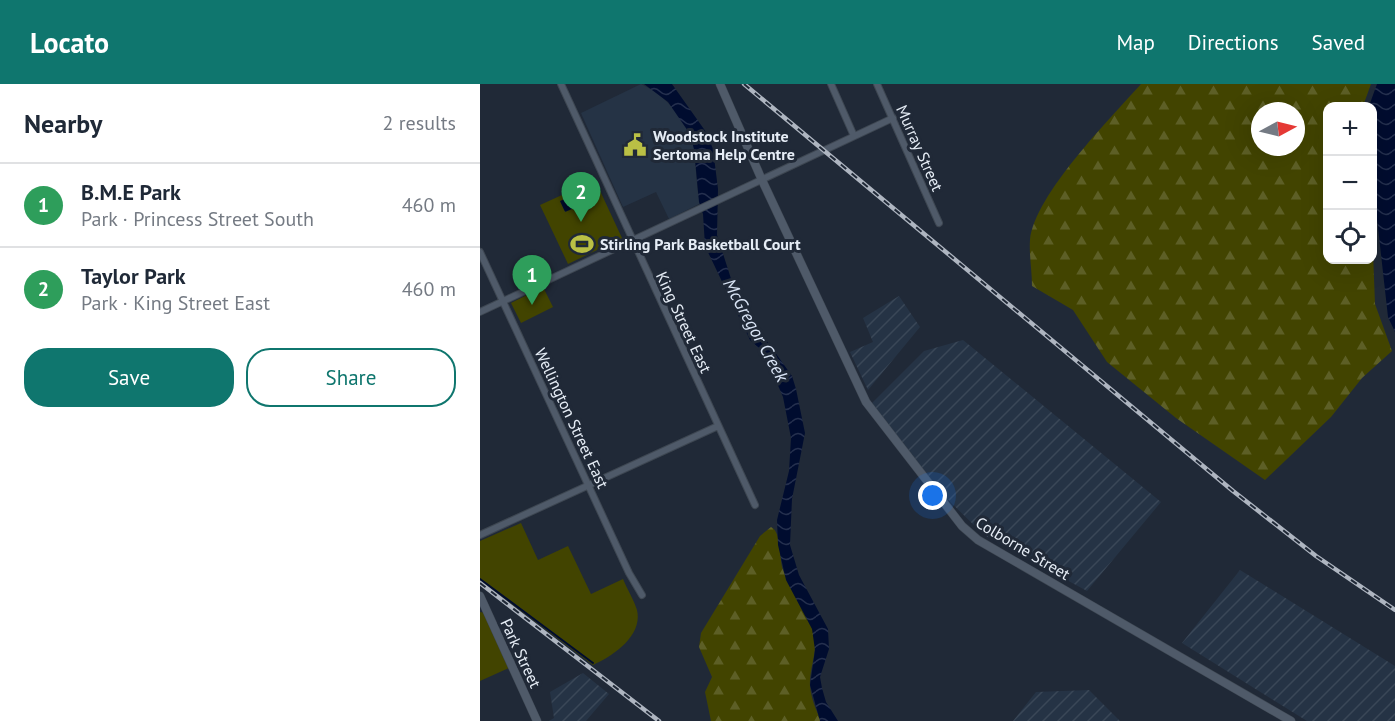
<!DOCTYPE html>
<html lang="en">
<head>
<meta charset="utf-8">
<style>
	:root { --surface:#fff; --page:#f2f2f3; --text:#1f2937; --muted:#747a83; --line:#e0e1e3; --accent:#0f766e }
	body { margin:0; font-family:"PT Sans",sans-serif; background:var(--page); color:var(--text) }
	.controls { position:absolute; right:18px; top:18px; display:grid; overflow:hidden; border-radius:12px; box-shadow:0 6px 24px #0002 }
	.controls button { width:54px; height:54px; display:grid; place-items:center; padding:0; border:0; border-bottom:2px solid var(--line); background:var(--surface); color:var(--text); font:30px sans-serif }
	.compass { position:absolute; left:771px; top:18px; width:54px; height:54px; border-radius:50%; background:var(--surface); box-shadow:0 6px 24px #0002; rotate:83deg }
	.you { position:absolute; left:453px; top:412px; width:21px; height:21px; margin:-15px; border:4px solid #fff; border-radius:50%; background:#1a73e8; box-shadow:0 0 0 9px #1a73e833 }
	.badge { display:grid; place-items:center; width:39px; height:39px; border-radius:50%; background:var(--accent); color:#fff; font-size:20px; font-weight:700 }
	.pin { position:absolute; translate:-50% -50px; filter:drop-shadow(0 2px 3px #0008) }
	.pin::after { content:''; position:absolute; top:32px; width:21px; height:18px; background:inherit; clip-path:polygon(0 0,100% 0,50% 100%) }
	.list { margin:0; padding:0; list-style:none }
	h2 { display:flex; justify-content:space-between; align-items:center; height:78px; margin:0; padding:0 24px; font-size:26px }
	h2 small { font-size:20px; font-weight:400; color:var(--muted) }
	.list li { display:grid; grid-template-columns:39px 1fr auto; gap:18px; align-items:center; box-sizing:border-box; height:84px; padding:0 24px; border-top:2px solid var(--line) }
	.list b { display:block; font-size:22px; white-space:nowrap }
	.list p { margin:0; font-size:20px; white-space:nowrap; color:var(--muted) }
	.list em { font-size:20px; font-style:normal; color:var(--muted) }
	.actions { display:flex; gap:12px; padding:18px 24px }
	.actions a { flex:1; padding:14px 0; border:2px solid var(--accent); border-radius:24px; text-align:center; font-size:21px; color:var(--accent) }
	.actions .main { background:var(--accent); color:#fff }
	.icon { flex:none; width:33px; height:33px; fill:none; stroke:currentColor; stroke-width:2; stroke-linecap:round; stroke-linejoin:round }
	.map { position:relative; flex:none; width:915px; height:637px; overflow:hidden }
	header { display:flex; align-items:center; gap:36px; box-sizing:border-box; height:84px; padding:0 30px; background:var(--accent); color:#fff }
	header strong { font-size:28px }
	nav { display:flex; gap:33px; margin-inline-start:auto; font-size:21px }
	main { display:flex }
	aside { flex:1; background:var(--surface) }
	.map>svg:first-child { display:block }
	.built { fill:#253345 }
	.industrial { fill:url(#industrial-furrows) }
	.green { fill:#424400 }
	.forest { fill:url(#forest-firs); fill-rule:evenodd }
	.water { fill:url(#water-waves) }
	.lines { fill:none; stroke-linecap:round; stroke-linejoin:round }
	.stream { stroke:#000c2f; stroke-width:2 }
	.minor-casing { stroke:#3e4752; stroke-width:8 }
	.tertiary-casing { stroke:#3e4752; stroke-width:9 }
	.minor { stroke:#4f5a69; stroke-width:6 }
	.tertiary { stroke:#4f5a69; stroke-width:8 }
	.rail-casing { stroke:#aeb5c0; stroke-width:4.5 }
	.rail { stroke:#202937; stroke-width:2; stroke-dasharray:7; stroke-linecap:butt }
	.labels { text-anchor:middle; dominant-baseline:central; stroke-width:6; stroke-linejoin:round; paint-order:stroke }
	.poi-label { font-size:16px; font-weight:bold; fill:#e6edf6; stroke:#202937; text-anchor:start }
	.street-label { font-size:16px; fill:#e6edf6; stroke:#202937 }
	.water-label { font-size:18px; font-style:italic; fill:#dae5f6; stroke:#202937 }
</style>
</head>
<body>
<header>
<strong>Locato</strong>
<nav><a>Map</a><a>Directions</a><a>Saved</a></nav>
</header>
<main>
<aside>
<h2>Nearby<small>2 results</small></h2>
<ul class="list">
<li><span class="badge" style="background:#2e9e5b">1</span><div><b>B.M.E Park</b><p>Park · Princess Street South</p></div><em>460 m</em></li>
<li><span class="badge" style="background:#2e9e5b">2</span><div><b>Taylor Park</b><p>Park · King Street East</p></div><em>460 m</em></li>
</ul>
<div class="actions"><a class="main">Save</a><a>Share</a></div>
</aside>
<div class="map">
<svg width="915" height="637" viewBox="0 0 915 637">
	<defs>
		<pattern id="industrial-furrows" width="10" height="10" patternUnits="userSpaceOnUse" patternTransform="scale(1.5)"><rect width="10" height="10" fill="#253345"/><path d="M-1 1l2-2M0 10L10 0M9 11l2-2" fill="none" stroke="#3a4757"/></pattern>
		<pattern id="forest-firs" width="22" height="20" patternUnits="userSpaceOnUse" patternTransform="scale(1.5)"><rect width="22" height="20" fill="#424400"/><path d="M5 1l3.5 6h-7zM16 11l3.5 6h-7z" fill="#5d5f26"/></pattern>
		<pattern id="water-waves" width="16" height="10" patternUnits="userSpaceOnUse" patternTransform="scale(1.5)"><rect width="16" height="10" fill="#000c2f"/><path d="M0 5q4-4 8 0t8 0" fill="none" stroke="#25304e"/></pattern>
	</defs>
	<rect width="100%" height="100%" fill="#202937"/>
	<path class="built" d="M161 0 178 9 194 25 210 50 214 65 218 110 221 119 189 135 176 108 143 123 101 29Z"/>
	<path class="industrial" d="M419 212 440 243 388 306 370 268 393 258 383 234Z
		M483 256 681 418 607 507 504 451 453 401 392 319 444 267Z
		M760 486 915 582V637H827L702 559Z
		M103 589 129 610 106 637H69L74 634 70 608Z
		M609 606 640 637H533L556 608Z"/>
	<path class="green" d="M115 96 142 154 88 180 60 121Z
		M63 203 73 223 41 239 31 219Z
		M41 439 58 476 88 462 111 510 143 495C147 505 154 516 157 526 163 552 133 572 113 581L0 496V457Z
		M0 528 5 529 31 583 0 597Z"/>
	<path class="forest" d="M661 0H891L883 22H848V176H892L893 168 895 220 912 267 882 294 851 333 785 396 696 334 627 278 593 226 552 202C552 187 549 171 550 156 555 110 630 35 661 0ZM780 27H816V63H780Z
		M291 443C302 448 299 475 303 486 311 510 332 530 335 556 336 572 329 587 330 602 331 614 336 626 341 637H231L225 608 232 593 219 563 221 549 280 452Z"/>
	<path class="water" d="M164 0H192L226 48 233 65 238 105 237 151 254 204 264 225 312 292 316 305 325 349 312 415 310 461 319 491 348 545 349 565 340 593 342 604 346 618 358 637H340L330 601 335 566 332 545 306 496 298 461 297 436 309 387 311 354 303 313 284 269 270 256 225 162 223 130 219 118 214 65 210 50 188 18Z
		M897 0H915V248L908 233 893 99 892 22H889Z
		M101 108 106 119 85 128 80 117Z"/>
	<g class="lines">
		<path class="stream" d="M0 495 113 579"/>
		<g class="minor-casing">
			<path id="minor" d="M81 0 275 421
				M351 0 374 52
				M397 0 459 139
				M0 168 149 489 162 511
				M0 228 413 34
				M0 451 238 342"/>
		</g>
		<g class="tertiary-casing">
			<path id="tertiary" d="M240 0 281 94 386 318 482 442 498 456 811 637
				M0 512 57 637"/>
		</g>
		<use href="#minor" class="minor"/>
		<use href="#tertiary" class="tertiary"/>
		<g class="rail-casing">
			<path id="rail" d="M264 0 753 407 836 472 915 526
				M0 499 179 637"/>
		</g>
		<use href="#rail" class="rail"/>
	</g>
	<defs>
		<g id="civic-bare" transform="scale(1.8)"><path d="M-.6-6.5H3V-4.5H.6V-3L4-1V1h2V6H-6V1h2V-1L-.6-3ZM-1.2 2.5V6h2.4V2.5Z" fill="#bac045" stroke="#202937" stroke-width="2.5" paint-order="stroke"/></g>
		<g id="stadium-bare" transform="scale(1.8)"><path d="M0-5a6.5 5 0 1 0 0 10a6.5 5 0 1 0 0-10ZM-3.5-1.8h7v3.6h-7Z" fill="#bac045" stroke="#202937" stroke-width="2.5" paint-order="stroke"/></g>
	</defs>
	<g fill-rule="evenodd">
		<use href="#civic-bare" x="155" y="61"/>
		<use href="#stadium-bare" x="102" y="160"/>
	</g>
	<g class="labels">
		<g class="poi-label">
			<text x="173" y="52">Woodstock Institute<tspan x="173" dy="18">Sertoma Help Centre</tspan></text>
			<text x="120" y="160">Stirling Park Basketball Court</text>
		</g>
		<g class="street-label">
			<text transform="translate(440 64) rotate(66)">Murray Street</text>
			<text transform="translate(204 238) rotate(65)">King Street East</text>
			<text transform="translate(92 334) rotate(65)">Wellington Street East</text>
			<text transform="translate(543 464) rotate(31)">Colborne Street</text>
			<text transform="translate(41 569) rotate(65)">Park Street</text>
		</g>
		<g class="water-label">
			<text transform="translate(276 246) rotate(61)">McGregor Creek</text>
		</g>
	</g>
</svg>
<div class="controls">
<button>+</button>
<button>−</button>
<button><svg class="icon" aria-label="locate" viewBox="0 0 24 24"><circle cx="12" cy="12" r="6"/><path d="M12 2v4M12 18v4M2 12h4M18 12h4"/></svg></button>
</div>
<svg class="compass" viewBox="-18 -18 36 36"><path d="M0-13l5 13h-10z" fill="#e53935"/><path d="M0 13l5-13h-10z" fill="#747a83"/></svg>
<div class="you"></div>
<div class="pin badge" style="left:52px;top:221px;background:#2e9e5b">1</div>
<div class="pin badge" style="left:101px;top:138px;background:#2e9e5b">2</div>
</div>
</main>
</body>
</html>
